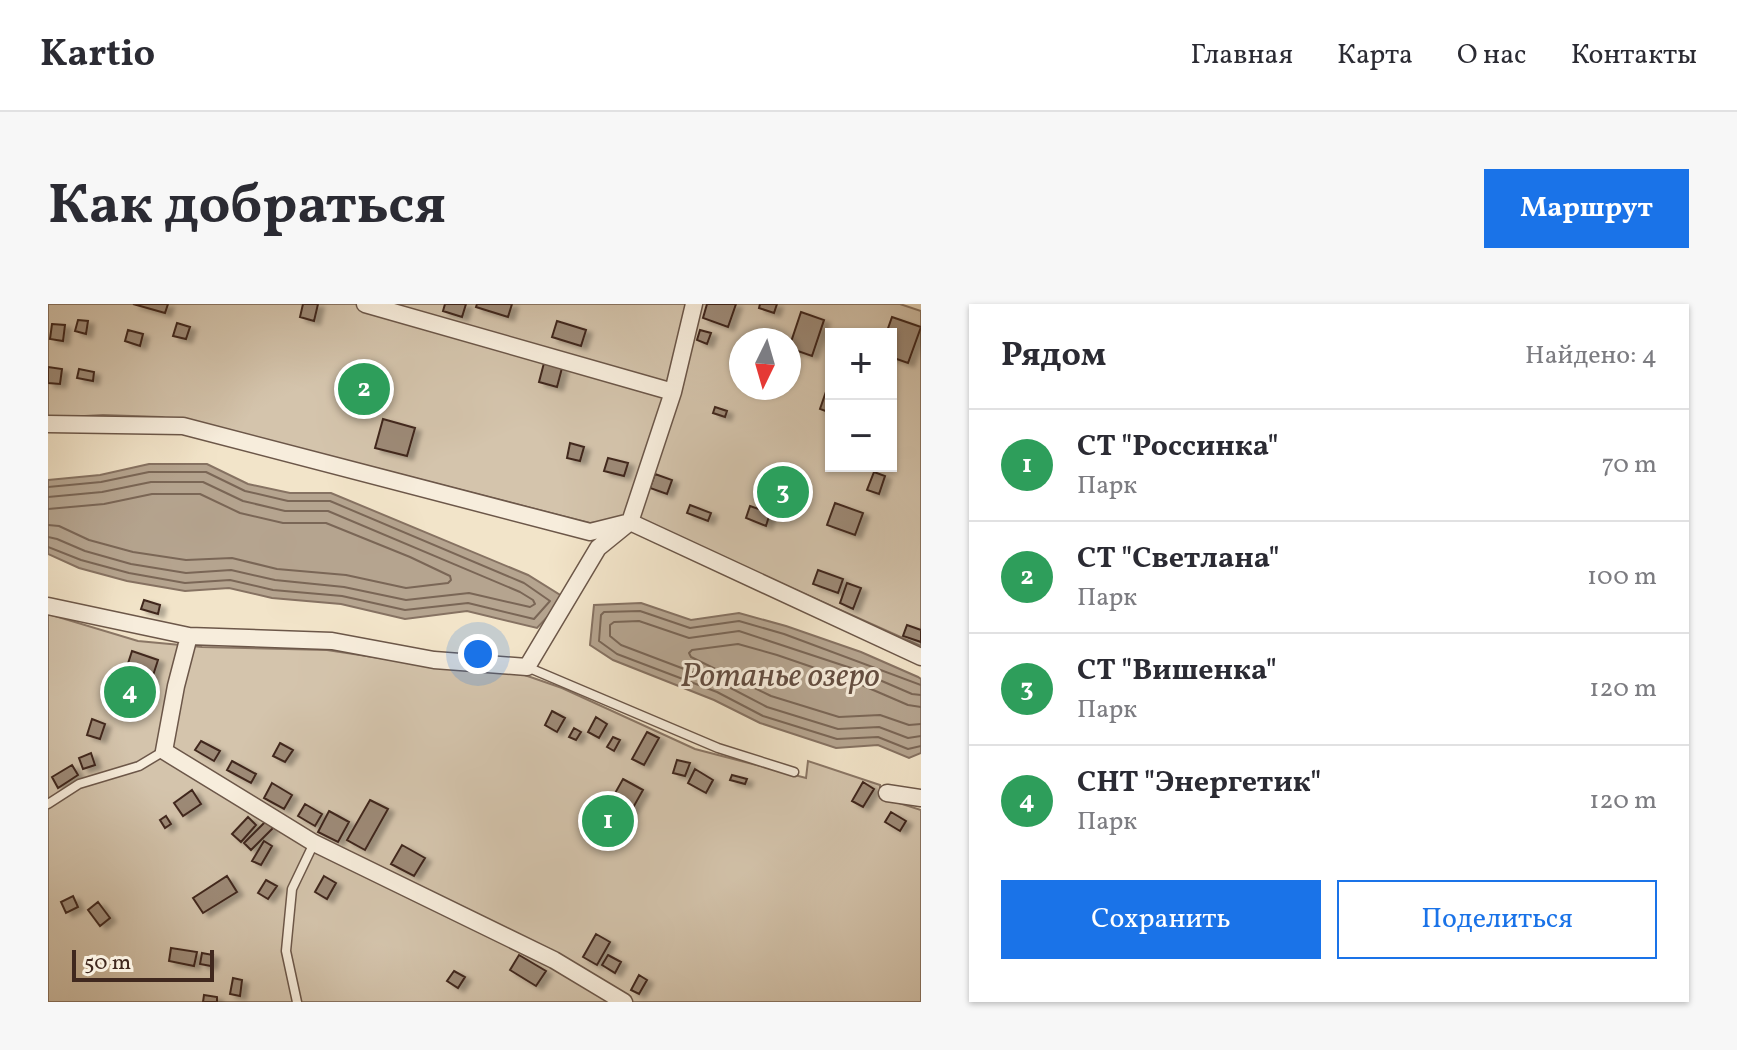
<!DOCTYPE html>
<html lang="ru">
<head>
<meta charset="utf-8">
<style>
	:root { --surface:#fff; --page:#f7f7f7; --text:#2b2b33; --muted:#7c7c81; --line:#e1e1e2; --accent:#1a73e8 }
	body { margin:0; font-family:Vollkorn,serif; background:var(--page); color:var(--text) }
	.controls { position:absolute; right:24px; top:24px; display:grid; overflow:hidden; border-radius:0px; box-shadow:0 2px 6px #0004 }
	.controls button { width:72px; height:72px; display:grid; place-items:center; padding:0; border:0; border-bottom:2px solid var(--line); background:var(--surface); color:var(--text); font:40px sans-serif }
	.compass { position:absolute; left:681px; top:24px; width:72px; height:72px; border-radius:50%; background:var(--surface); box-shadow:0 2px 6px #0004; rotate:185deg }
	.scale { position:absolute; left:24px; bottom:20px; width:142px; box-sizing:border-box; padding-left:8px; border:4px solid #40281e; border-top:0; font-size:22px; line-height:28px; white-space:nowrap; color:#40281e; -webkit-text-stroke:6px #f7eddc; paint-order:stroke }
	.you { position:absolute; left:430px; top:350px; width:28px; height:28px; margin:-20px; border:6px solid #fff; border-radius:50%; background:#1a73e8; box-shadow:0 0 0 12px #1a73e833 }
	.badge { display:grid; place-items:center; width:52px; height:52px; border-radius:50%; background:var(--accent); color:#fff; font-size:26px; font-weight:700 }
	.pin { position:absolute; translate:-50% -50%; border:4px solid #fff; box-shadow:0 2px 8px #0006 }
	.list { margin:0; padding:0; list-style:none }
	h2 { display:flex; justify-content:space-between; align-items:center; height:104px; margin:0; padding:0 32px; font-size:34px }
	h2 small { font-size:26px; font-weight:400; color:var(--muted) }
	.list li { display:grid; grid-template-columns:52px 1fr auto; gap:24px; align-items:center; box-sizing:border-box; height:112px; padding:0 32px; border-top:2px solid var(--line) }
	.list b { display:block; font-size:30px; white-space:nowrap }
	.list p { margin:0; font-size:26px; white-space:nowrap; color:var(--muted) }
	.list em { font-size:26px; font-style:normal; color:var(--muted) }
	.actions { display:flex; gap:16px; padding:24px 32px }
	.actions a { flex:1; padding:18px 0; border:2px solid var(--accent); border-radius:0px; text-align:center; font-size:28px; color:var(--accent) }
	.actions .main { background:var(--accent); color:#fff }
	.map { position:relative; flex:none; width:873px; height:698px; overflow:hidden; border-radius:0px }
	header { display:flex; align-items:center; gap:48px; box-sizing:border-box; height:112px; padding:0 40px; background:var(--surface); border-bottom:2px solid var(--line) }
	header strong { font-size:38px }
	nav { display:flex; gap:44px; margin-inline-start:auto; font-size:28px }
	.intro { display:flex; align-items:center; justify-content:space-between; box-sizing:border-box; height:192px; padding:0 48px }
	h1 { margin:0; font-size:56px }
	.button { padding:20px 36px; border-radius:0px; background:var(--accent); color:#fff; font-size:28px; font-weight:700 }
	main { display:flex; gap:48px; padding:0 48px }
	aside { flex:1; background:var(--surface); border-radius:0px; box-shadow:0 2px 6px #0004 }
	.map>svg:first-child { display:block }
	.green { fill:#d4c4ac; stroke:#8a7665; stroke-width:2; fill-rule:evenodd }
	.water { fill:#b5a48f; stroke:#867262; stroke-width:2 }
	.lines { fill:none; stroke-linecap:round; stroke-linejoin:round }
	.shore { stroke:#7a6656; stroke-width:2 }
	.building { fill:#9d8a77; stroke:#40281e; stroke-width:2; filter:url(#shadow) }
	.service-casing { stroke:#6c5749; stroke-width:11 }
	.minor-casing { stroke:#6c5749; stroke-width:19 }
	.service { stroke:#f7eddc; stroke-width:8 }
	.minor { stroke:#f7eddc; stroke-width:16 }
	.labels { text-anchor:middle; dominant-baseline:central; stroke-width:6; stroke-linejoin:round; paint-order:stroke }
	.water-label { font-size:34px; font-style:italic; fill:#634d40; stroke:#f7eddc }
</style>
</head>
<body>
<header>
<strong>Kartio</strong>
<nav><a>Главная</a><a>Карта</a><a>О нас</a><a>Контакты</a></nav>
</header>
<div class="intro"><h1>Как добраться</h1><a class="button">Маршрут</a></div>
<main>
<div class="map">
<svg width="873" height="698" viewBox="0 0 873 698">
	<defs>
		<filter id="shadow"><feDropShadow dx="6" dy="3.5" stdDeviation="2" flood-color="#0004"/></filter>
	</defs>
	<rect width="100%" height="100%" fill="#f2e4c9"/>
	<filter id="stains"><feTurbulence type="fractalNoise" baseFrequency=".0025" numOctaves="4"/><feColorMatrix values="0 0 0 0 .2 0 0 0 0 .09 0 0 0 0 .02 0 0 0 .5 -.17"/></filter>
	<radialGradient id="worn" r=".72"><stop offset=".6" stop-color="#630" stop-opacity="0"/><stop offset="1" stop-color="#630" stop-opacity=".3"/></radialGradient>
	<path class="green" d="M0 0H852L873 7V342L587 214 542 219 265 148 113 113 55 111 0 114ZM783 30H843V162H783ZM693 36H741V84H693Z
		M0 310 90 337 154 343 279 346 378 361 468 368 514 384 647 445 758 474 760 457 832 481V493L873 506V698H0Z"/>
	<path class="water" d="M101 160H159L200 180 242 189H283L480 271 517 294 489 324 419 307 357 315 293 300 224 294 181 284 137 287 79 277 31 264 0 250V176L52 171Z
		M593 299 643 316 691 309 738 322 813 348 870 373 873 375V449L861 454 830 441 788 444 712 419 666 396 565 356 542 341 546 301Z"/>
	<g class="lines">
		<path class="shore" d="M0 183 53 178 101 168H158L197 187 240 197H282L476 279 502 297 486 315 420 299 357 306 294 292 225 286 182 276 137 279 81 269 33 256 0 243
			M0 193 54 188 103 178H155L195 197 237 207H280L472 288 485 296 487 300 482 303 421 289 358 296 296 283 227 276 183 266 138 269 83 260 37 247 9 235 0 233
			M0 205 56 200 104 190H152L192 209 235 219H278L362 253 402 272 403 276 400 279 358 284 298 271 229 265 184 254 138 256 85 248 41 236 11 222 0 221
			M873 381 736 330 691 317 642 324 592 307 556 308 553 311 551 337 569 350 669 388 715 412 789 435 830 433 860 445 873 442
			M873 391 864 390 806 365 691 327 641 334 591 317 566 318 562 321V332L573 341 673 379 719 403 790 425 831 423 860 434 873 432
			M873 403 860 401 802 376 729 351 690 340 644 346 641 349 643 353 723 392 791 413 832 411 861 421 873 420"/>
	</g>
	<path class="building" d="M85 0H120L117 9Z
		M255 0H270L266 17 252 13Z
		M397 0H418L414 13 395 7Z
		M429 0H464L460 13 428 3Z
		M659 0H688L680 23 655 14Z
		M712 0H729L726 9 711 4Z
		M753 8 776 16 764 52 741 44Z
		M844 13 873 23 860 59 843 53V30H838Z
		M30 16 40 17 38 30 27 27Z
		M509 17 538 26 533 42 504 33Z
		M129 19 142 23 138 35 125 32Z
		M4 20 17 21 15 37 2 35Z
		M80 26 95 30 92 42 77 37Z
		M652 26 663 29 659 40 649 36Z
		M496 59 514 64 509 83 491 78Z
		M0 63 14 65 12 80 0 79Z
		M31 65 46 68 45 77 29 74Z
		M297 65 311 68 307 81 294 77Z
		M782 76 783 77V109L772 105Z
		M667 103 679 107 677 113 665 109Z
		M335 115 367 124 359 152 327 144Z
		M522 139 536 143 532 157 519 154Z
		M560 154 580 159 576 172 556 167Z
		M826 168 837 172 831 190 819 186Z
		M607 170 624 176 619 190 602 184Z
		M787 199 815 209 807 231 779 221Z
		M642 201 663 209 660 217 639 209Z
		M702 202 722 209 718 222 698 214Z
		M770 266 795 275 790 289 765 280Z
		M799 279 813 284 805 305 792 299Z
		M96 296 112 301 110 310 93 305Z
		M859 321 873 326V338L855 332Z
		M84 347 110 356 101 384 75 375Z
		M504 407 517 414 509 428 497 421Z
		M548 413 559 420 551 434 540 428Z
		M44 415 57 420 52 435 39 431Z
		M526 424 533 428 528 436 521 433Z
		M599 428 611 434 596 461 584 455Z
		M565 433 572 436 566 447 559 443Z
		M153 437 172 447 166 457 147 446Z
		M232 439 245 446 237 458 225 452Z
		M43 449 47 461 35 465 31 454Z
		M629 456 642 459 637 472 625 469Z
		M184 457 208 470 203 479 179 466Z
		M24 461 30 471 10 484 4 473Z
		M647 465 665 476 658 489 640 479Z
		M684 471 699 475 697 480 682 476Z
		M575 475 595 486 577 518 557 507Z
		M815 478 826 485 815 503 804 497Z
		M224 479 244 491 236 505 216 494Z
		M144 486 153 500 135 512 126 499Z
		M322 496 340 505 317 546 299 536Z
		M257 500 274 510 267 522 250 512Z
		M281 507 301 518 290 538 270 528Z
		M843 508 858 517 852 527 837 518Z
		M118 512 123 520 117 524 112 516Z
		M200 513 208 521 193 538 184 530Z
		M218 517 225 524 203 546 196 539Z
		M216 537 224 542 213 561 204 557Z
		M354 541 377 554 366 572 343 560Z
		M179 572 189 588 155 609 145 594Z
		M276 572 288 579 279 595 267 588Z
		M218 576 229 582 220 595 210 589Z
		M25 592 30 603 18 609 13 598Z
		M50 598 62 614 52 622 40 606Z
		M548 630 562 638 549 661 535 653Z
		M123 644 149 648 146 662 121 657Z
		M154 649 165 651 163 662 152 660Z
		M471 651 498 667 488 682 462 666Z
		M560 651 573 658 567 669 554 661Z
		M406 667 417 673 410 684 399 677Z
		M591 671 599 676 591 690 583 686Z
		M185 674 194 676 192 692 182 690Z
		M156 691 169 693V698H155Z"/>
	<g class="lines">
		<g class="service-casing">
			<path id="service" d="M479 363 670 444 746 468
				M0 500 31 480 91 462 116 447
				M249 698 238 647 244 585 266 539"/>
		</g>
		<g class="minor-casing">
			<path id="minor" d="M317 0 625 88
				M0 120 135 122 542 228 582 218 873 353
				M0 302 141 332 284 337 386 356 479 363 550 244 582 218 625 88 646 0
				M141 332 128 382 116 447 266 539 506 656 576 698
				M839 489 873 494"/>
		</g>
		<use href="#service" class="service"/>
		<use href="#minor" class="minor"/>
	</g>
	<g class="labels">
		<g class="water-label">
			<text x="732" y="373">Ротанье озеро</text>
		</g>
	</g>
	<rect width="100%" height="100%" filter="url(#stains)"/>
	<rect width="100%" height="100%" fill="url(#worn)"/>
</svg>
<div class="controls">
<button>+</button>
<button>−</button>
</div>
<svg class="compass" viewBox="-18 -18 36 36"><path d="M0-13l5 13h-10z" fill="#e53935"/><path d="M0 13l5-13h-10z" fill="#7c7c81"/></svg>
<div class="scale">50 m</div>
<div class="you"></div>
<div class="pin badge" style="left:560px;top:517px;background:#2e9e5b">1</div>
<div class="pin badge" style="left:316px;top:85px;background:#2e9e5b">2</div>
<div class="pin badge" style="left:735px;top:188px;background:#2e9e5b">3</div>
<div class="pin badge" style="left:82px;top:388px;background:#2e9e5b">4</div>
</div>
<aside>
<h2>Рядом<small>Найдено: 4</small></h2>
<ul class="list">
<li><span class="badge" style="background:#2e9e5b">1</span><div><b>СТ &quot;Россинка&quot;</b><p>Парк</p></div><em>70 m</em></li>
<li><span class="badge" style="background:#2e9e5b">2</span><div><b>СТ &quot;Светлана&quot;</b><p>Парк</p></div><em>100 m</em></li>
<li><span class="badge" style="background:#2e9e5b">3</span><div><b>СТ &quot;Вишенка&quot;</b><p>Парк</p></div><em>120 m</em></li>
<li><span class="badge" style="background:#2e9e5b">4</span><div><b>СНТ &quot;Энергетик&quot;</b><p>Парк</p></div><em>120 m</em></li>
</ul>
<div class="actions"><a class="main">Сохранить</a><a>Поделиться</a></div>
</aside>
</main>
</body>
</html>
